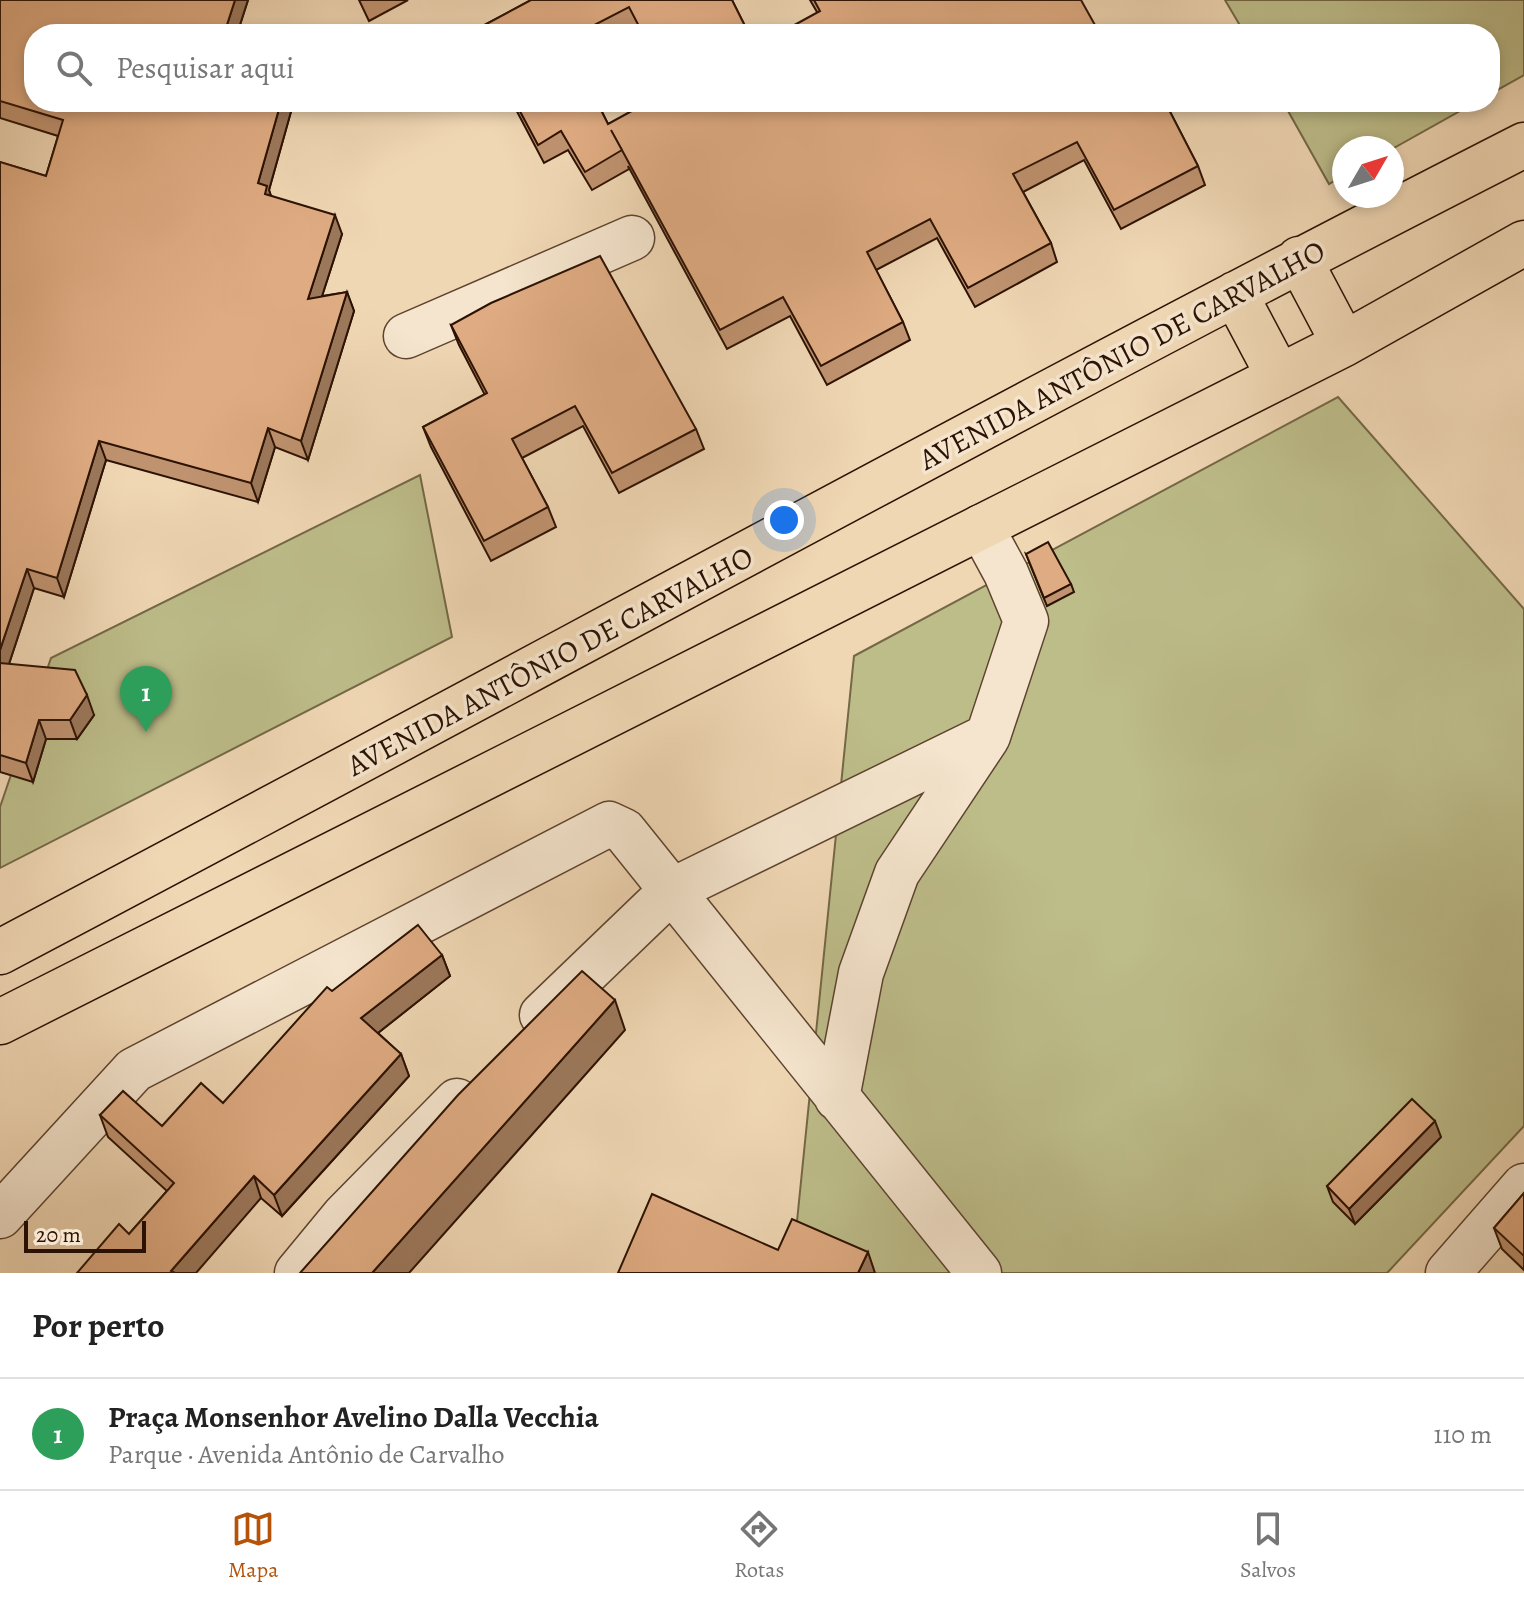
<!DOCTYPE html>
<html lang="pt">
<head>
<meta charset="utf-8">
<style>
	:root { --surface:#fff; --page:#f2f2f2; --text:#222; --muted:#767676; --line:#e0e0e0; --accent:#b45309 }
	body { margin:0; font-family:Alegreya,serif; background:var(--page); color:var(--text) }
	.compass { position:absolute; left:1332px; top:136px; width:72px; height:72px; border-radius:50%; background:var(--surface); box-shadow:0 4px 12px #0003; rotate:51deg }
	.scale { position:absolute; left:24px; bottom:20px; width:122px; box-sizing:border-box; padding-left:8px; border:4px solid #2c1203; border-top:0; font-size:22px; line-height:28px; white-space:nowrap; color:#2c1203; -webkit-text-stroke:6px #f5e5ce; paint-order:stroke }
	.you { position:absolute; left:784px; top:520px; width:28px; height:28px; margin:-20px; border:6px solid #fff; border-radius:50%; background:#1a73e8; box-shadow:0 0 0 12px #1a73e833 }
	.badge { display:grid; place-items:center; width:52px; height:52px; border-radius:50%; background:var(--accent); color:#fff; font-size:26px; font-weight:700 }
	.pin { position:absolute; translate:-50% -66px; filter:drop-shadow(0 2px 4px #0008) }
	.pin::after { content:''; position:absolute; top:42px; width:28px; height:24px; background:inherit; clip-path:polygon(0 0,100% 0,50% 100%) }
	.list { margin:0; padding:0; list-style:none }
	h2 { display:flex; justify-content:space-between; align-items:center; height:104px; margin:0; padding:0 32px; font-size:34px }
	h2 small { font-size:26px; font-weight:400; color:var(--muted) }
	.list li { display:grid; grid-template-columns:52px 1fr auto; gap:24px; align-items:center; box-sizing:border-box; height:112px; padding:0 32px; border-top:2px solid var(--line) }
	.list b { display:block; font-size:30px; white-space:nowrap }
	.list p { margin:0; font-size:26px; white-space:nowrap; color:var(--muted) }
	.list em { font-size:26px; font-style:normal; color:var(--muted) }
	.icon { flex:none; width:44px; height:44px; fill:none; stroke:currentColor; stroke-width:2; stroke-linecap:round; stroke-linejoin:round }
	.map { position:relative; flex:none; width:1524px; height:1273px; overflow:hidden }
	.search { position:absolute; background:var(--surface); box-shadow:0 4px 12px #0003; left:24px; right:24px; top:24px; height:88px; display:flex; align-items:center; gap:20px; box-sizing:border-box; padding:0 28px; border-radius:32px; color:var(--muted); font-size:30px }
	.sheet { height:216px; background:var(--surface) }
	nav { display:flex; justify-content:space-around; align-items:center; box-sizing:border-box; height:112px; border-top:2px solid var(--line); background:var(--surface); font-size:22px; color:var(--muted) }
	nav a { display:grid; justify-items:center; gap:4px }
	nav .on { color:var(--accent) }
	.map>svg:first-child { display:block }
	.green { fill:#bdbd8a; stroke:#746846; stroke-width:2 }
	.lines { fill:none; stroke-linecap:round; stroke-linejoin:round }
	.minor-casing { stroke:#5d432f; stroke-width:47 }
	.major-casing { stroke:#2c1203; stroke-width:47 }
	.minor { stroke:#f5e5ce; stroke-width:44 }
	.major { stroke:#f0d7b4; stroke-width:44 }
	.wall { fill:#c09370; stroke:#2c1203; stroke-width:2 }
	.shaded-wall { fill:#9c785b; stroke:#2c1203; stroke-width:2 }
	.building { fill:#dfab82; stroke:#2c1203; stroke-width:2 }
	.labels { text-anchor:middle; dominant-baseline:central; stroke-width:7; stroke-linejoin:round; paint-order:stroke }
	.street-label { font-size:30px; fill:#2c1203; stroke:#f5e5ce }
</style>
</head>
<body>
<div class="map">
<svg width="1524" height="1273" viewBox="0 0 1524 1273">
	<rect width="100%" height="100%" fill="#f0d7b4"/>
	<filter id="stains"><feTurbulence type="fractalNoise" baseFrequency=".0025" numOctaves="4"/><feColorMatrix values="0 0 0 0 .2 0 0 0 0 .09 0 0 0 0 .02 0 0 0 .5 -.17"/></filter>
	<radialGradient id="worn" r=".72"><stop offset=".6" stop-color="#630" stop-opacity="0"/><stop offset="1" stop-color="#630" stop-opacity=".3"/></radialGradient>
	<path class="green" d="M1225 0H1524V75L1490 94V34H1245Z
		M1283 102H1476L1392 149 1344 148V175L1329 184Z
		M1338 397 1524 609V1126L1387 1273H811L793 1261 854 656Z
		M420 475 452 637 0 868V807L51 658Z"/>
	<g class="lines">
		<g class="minor-casing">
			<path id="minor" d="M406 336 632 238
				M542 1015 671 891 988 736 1026 621 1006 573 981 527
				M837 1098 861 973 897 873 987 738
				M0 1216 134 1070 609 824 624 831 979 1273
				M297 1273 344 1216 457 1101
				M1448 1273 1524 1186"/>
		</g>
		<g class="major-casing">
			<path id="major" d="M1299 259 1344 344
				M1235 294 1279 377
				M0 952C509 684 1012 406 1524 145
				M0 1022 1344 344 1524 243"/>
		</g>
		<use href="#minor" class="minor"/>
		<use href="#major" class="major"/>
	</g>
	<path class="wall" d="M0 0H248L237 34H34L292 108 269 190 271 196 342 234 322 296 347 292 354 311 308 460 275 447 258 502 106 460 64 597 34 588 9 664 94 715 77 739H46L33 782 0 772V162L46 176 58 136 0 118Z
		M359 0H408L369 21Z
		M531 0H732L749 34H640L636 26 620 34H479L477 29Z
		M810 0H1081L817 12Z
		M512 102H597L608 124 1165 102 1198 166 1205 185 1121 229 1084 160 1023 192 1051 243 1057 262 975 307 937 238 876 270 903 322 910 340 827 385 790 316 727 349 628 166 629 169 592 190 568 150 544 163Z
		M451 325 696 429 704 449 619 493 583 426 522 458 548 507 556 527 491 561 431 447 423 427 485 395 459 345Z
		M1026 554 1071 584 1074 592 1047 606Z
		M442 955 450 976 378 1033 401 1054 409 1076 282 1216 261 1198 129 1234 167 1191 108 1137 100 1115 162 1126 223 1103 332 991Z
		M1441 1137 1355 1224 1333 1202 1327 1186Z
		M1524 1193V1270L1502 1249 1494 1228Z"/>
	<path class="shaded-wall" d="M235 0H248L237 34H224Z
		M281 102H290L292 108 269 190 274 205 272 213 258 183Z
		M335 215 342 234 315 318 308 299Z
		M347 292 354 311 308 460 301 441Z
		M268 428 275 447 258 502 251 483Z
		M99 441 106 460 64 597 57 578Z
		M27 569 34 588 3 682 0 674V650Z
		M87 695 94 715 77 739 70 720Z
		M39 720 46 739 33 782 26 763Z
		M442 955 450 976 369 1040 361 1018Z
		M615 1000 625 1030 409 1273H372Z
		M401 1054 409 1076 282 1216 274 1195Z
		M1435 1121 1441 1137 1355 1224 1349 1209Z
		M254 1176 261 1198 196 1273H172L171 1271Z
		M868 1252 875 1273H858Z"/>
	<path class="building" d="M0 0H235L224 34H34V102H281L258 183 267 186 265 194 335 215 308 299 347 292 301 441 268 428 251 483 99 441 57 578 27 569 0 650V162L46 176 63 120 0 101Z
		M531 0H732L749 34H643L629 7 577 34H480L477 29Z
		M814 0H1081L1100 34H778L820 11Z
		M515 102H597L608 124 648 102H1165L1198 166 1114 210 1077 142 1013 174 1051 243 968 288 930 219 867 252 903 322 821 366 783 297 720 330 611 130 622 150 585 172 561 131 538 145Z
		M600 256 696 429 612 473 575 406 512 439 548 507 484 541 423 427 487 393 451 325 491 303Z
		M1048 542 1071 584 1044 598 1026 554Z
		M0 663 75 670 87 695 70 720H39L26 763 0 755Z
		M418 925 442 955 361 1018 401 1054 274 1195 254 1176 171 1271 175 1273H77L119 1224 129 1234 174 1183 100 1115 123 1091 162 1126 201 1083 223 1103 327 987 332 991Z
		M582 971 615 1000 372 1273H300L458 1095Z
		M1412 1099 1435 1121 1349 1209 1327 1186Z
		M1524 1193V1256L1494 1228Z
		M652 1194 778 1250 792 1219 868 1252 858 1273H618Z"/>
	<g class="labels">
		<g class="street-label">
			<text transform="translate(1122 355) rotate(-28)">AVENIDA ANTÔNIO DE CARVALHO</text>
			<text transform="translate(550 661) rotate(-28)">AVENIDA ANTÔNIO DE CARVALHO</text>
		</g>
	</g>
	<rect width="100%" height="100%" filter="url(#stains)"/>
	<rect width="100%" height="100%" fill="url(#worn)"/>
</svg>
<svg class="compass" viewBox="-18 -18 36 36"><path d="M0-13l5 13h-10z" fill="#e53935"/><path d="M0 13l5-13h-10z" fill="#767676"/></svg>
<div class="scale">20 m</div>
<div class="you"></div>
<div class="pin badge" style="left:146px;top:732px;background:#2e9e5b">1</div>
<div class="search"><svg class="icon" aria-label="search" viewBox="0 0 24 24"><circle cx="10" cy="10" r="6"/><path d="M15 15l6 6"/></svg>Pesquisar aqui</div>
</div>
<section class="sheet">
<h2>Por perto<small></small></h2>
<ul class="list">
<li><span class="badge" style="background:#2e9e5b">1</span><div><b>Praça Monsenhor Avelino Dalla Vecchia</b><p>Parque · Avenida Antônio de Carvalho</p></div><em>110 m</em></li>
</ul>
</section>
<nav>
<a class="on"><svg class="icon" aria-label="map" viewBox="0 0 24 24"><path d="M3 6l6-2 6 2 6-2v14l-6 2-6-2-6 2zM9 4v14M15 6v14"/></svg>Mapa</a>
<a><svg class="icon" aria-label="directions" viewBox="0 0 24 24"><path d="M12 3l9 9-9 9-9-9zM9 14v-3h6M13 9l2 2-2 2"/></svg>Rotas</a>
<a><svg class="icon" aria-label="saved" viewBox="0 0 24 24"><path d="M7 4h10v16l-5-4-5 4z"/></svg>Salvos</a>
</nav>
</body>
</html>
